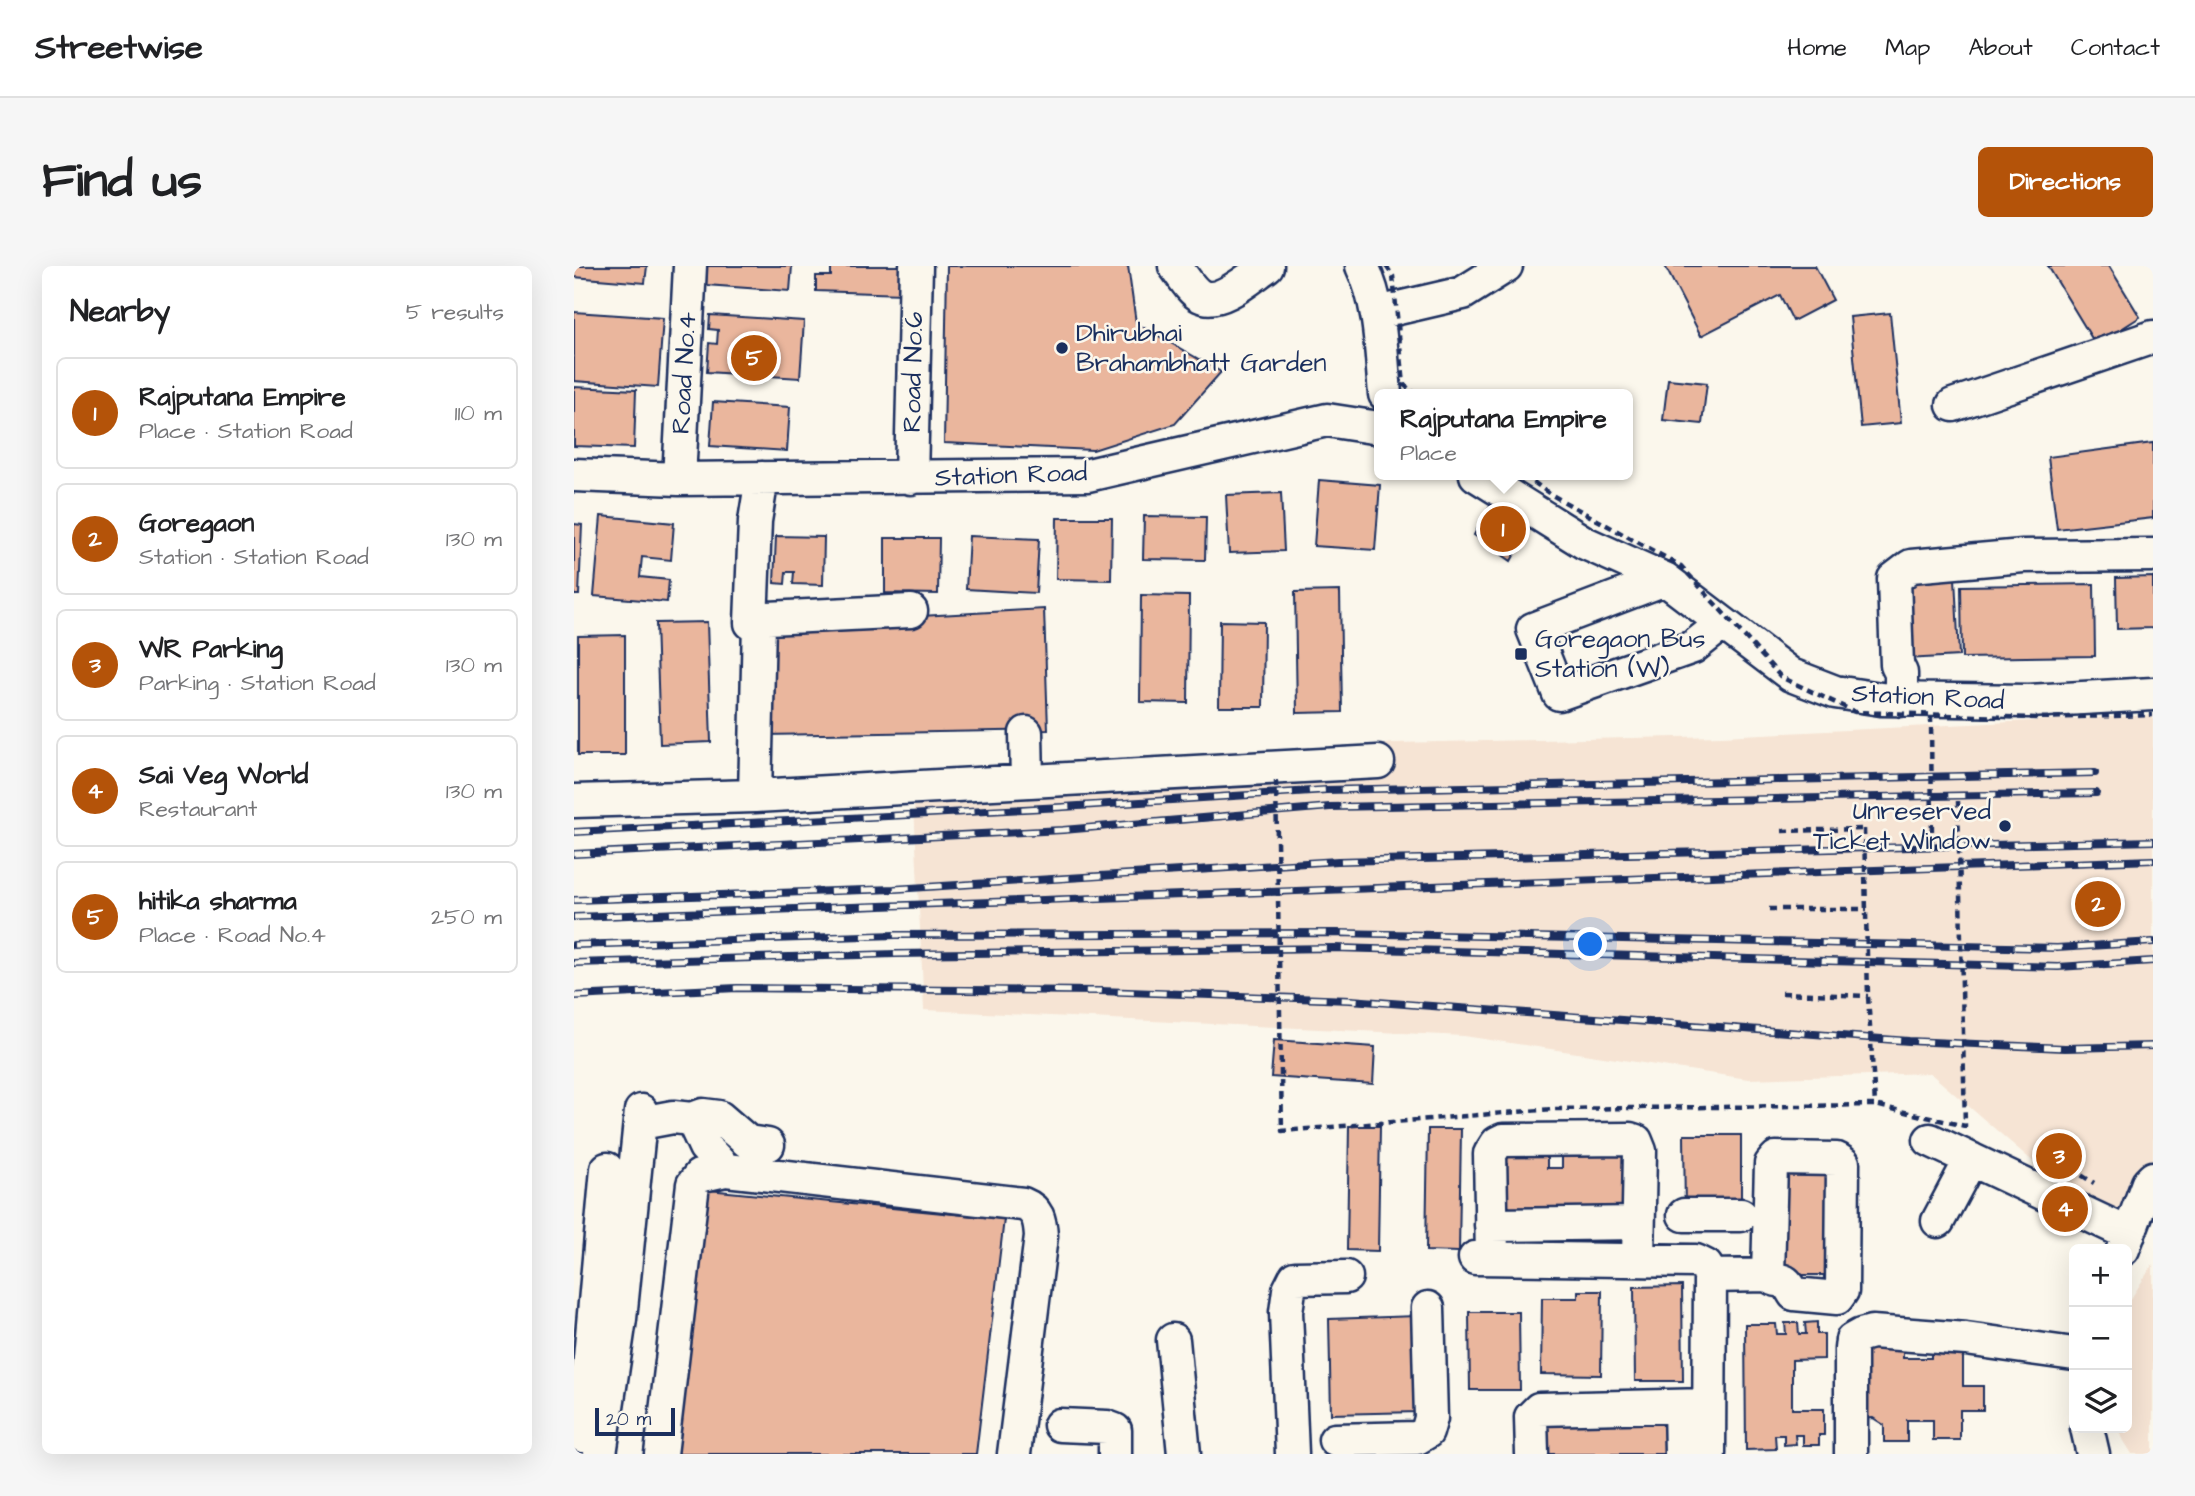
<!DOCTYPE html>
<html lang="en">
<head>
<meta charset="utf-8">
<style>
	:root { --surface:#fff; --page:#f6f6f6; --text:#202124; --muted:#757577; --line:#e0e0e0; --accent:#b45309 }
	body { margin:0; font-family:"Architects Daughter",sans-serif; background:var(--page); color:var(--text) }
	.controls { position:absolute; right:21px; bottom:21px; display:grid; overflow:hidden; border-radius:10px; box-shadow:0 7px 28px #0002 }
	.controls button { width:63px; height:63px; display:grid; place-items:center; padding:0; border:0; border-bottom:2px solid var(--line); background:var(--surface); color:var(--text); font:35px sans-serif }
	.scale { position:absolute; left:21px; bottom:18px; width:80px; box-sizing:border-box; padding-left:7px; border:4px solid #1b2f5e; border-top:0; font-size:19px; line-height:24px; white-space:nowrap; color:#1b2f5e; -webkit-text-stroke:5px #fbf7ec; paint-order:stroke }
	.you { position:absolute; left:1017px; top:679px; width:24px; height:24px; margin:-18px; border:5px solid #fff; border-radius:50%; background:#1a73e8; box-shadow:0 0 0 10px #1a73e833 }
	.badge { display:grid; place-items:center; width:46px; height:46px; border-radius:50%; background:var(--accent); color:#fff; font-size:23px; font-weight:700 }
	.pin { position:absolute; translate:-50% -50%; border:4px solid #fff; box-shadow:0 2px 7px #0006 }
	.popup { position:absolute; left:800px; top:123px; width:259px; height:91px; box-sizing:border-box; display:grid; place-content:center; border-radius:10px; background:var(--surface); filter:drop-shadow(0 2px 5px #0005); font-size:23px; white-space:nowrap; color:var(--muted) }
	.popup b { font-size:26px; color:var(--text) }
	.popup::after { content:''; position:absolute; left:50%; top:100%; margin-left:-14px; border:14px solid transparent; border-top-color:var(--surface) }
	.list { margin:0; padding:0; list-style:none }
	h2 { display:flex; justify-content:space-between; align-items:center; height:91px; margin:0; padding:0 28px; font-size:30px }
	h2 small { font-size:23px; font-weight:400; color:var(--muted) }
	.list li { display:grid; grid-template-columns:46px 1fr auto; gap:21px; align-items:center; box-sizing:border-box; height:112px; margin:0 14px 14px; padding:0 14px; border:2px solid var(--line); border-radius:10px }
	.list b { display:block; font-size:26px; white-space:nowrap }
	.list p { margin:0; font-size:23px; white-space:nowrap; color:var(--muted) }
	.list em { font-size:23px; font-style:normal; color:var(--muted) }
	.icon { flex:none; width:38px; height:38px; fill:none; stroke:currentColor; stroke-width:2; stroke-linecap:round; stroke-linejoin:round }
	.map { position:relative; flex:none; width:1579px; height:1188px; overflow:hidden; border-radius:10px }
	header { display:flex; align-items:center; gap:42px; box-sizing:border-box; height:98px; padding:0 35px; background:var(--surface); border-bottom:2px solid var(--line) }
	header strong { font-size:33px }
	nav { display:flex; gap:38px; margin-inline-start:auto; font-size:24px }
	.intro { display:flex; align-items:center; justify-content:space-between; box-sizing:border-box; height:168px; padding:0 42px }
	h1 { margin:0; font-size:49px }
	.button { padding:18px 32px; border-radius:10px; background:var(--accent); color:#fff; font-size:24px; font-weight:700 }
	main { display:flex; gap:42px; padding:0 42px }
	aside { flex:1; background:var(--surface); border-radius:10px; box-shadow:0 7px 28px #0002 }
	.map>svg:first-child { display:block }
	.built { fill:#f6e4d4 }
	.building { fill:#eab69d; stroke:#1b2f5e; stroke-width:2 }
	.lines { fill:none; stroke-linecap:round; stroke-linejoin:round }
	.minor-casing { stroke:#1b2f5e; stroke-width:37 }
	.path { stroke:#1b2f5e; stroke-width:4.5; stroke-dasharray:7 5; stroke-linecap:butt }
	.minor { stroke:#fbf7ec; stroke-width:32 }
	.rail-casing { stroke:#1b2f5e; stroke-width:8 }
	.rail { stroke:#fbf7ec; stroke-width:5; stroke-dasharray:16; stroke-linecap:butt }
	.path-bridge { stroke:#1b2f5e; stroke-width:4.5; stroke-dasharray:7 5; stroke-linecap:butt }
	.poi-dot { fill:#1b2f5e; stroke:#fbf7ec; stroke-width:2.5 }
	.labels { text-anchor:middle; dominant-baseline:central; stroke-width:5; stroke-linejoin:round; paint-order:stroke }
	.poi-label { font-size:26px; fill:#1b2f5e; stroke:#fbf7ec; text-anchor:start }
	.street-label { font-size:26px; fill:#1b2f5e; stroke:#fbf7ec }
</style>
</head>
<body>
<header>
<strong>Streetwise</strong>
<nav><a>Home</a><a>Map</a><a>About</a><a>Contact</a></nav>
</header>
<div class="intro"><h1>Find us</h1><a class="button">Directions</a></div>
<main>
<aside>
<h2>Nearby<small>5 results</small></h2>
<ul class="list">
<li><span class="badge">1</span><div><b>Rajputana Empire</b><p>Place · Station Road</p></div><em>110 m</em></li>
<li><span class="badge">2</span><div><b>Goregaon</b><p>Station · Station Road</p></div><em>130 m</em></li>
<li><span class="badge">3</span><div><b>WR Parking</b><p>Parking · Station Road</p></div><em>130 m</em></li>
<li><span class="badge">4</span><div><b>Sai Veg World</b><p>Restaurant</p></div><em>130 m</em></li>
<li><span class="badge">5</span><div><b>hitika sharma</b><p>Place · Road No.4</p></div><em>250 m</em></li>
</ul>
</aside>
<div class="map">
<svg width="1579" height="1188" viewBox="0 0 1579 1188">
	<rect width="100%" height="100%" fill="#fbf7ec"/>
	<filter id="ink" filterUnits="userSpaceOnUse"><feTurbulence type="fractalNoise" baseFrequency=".0143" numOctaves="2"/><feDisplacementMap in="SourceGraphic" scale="14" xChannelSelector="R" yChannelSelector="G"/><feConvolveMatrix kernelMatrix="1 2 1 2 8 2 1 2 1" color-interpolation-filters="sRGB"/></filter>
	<g filter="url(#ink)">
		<path class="built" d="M1579 449V893L1533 959 1356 807 1174 813 890 770 350 744 339 519 624 496 820 477 1148 470Z
			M1579 998V1188H1558L1542 1162H1553V1039Z"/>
		<path class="building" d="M0 0H73L71 17 0 11Z
			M133 0H218L216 25 132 19Z
			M257 0H330L329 28 242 25V10H257Z
			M373 0H554L562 57 647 106 601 158 519 184 370 177Z
			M1091 0H1241L1259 34 1219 55 1206 29 1127 70Z
			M1474 0H1535L1566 51 1522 79Z
			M0 46 89 52 84 121 0 115Z
			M1316 47 1327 157 1287 161 1276 51Z
			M136 49 230 55 226 112 133 106 135 77 143 78 144 64 135 63Z
			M1094 113 1133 117 1128 158 1089 154Z
			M0 121 62 124 60 182 0 180Z
			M139 136 216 141 213 185 136 180Z
			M1579 177V252L1483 263 1474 191Z
			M745 214 806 219 801 284 740 280Z
			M707 227 710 285 655 287 652 229Z
			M920 233 958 257 937 295 900 269Z
			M27 250 100 257 97 294 68 291 66 311 95 314 93 336 20 330Z
			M570 250 632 251 631 294 569 293Z
			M483 252H538L537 314 482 313Z
			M0 258 8 259 5 329H0Z
			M202 270 250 271 249 319 219 318 220 306H212L211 318 200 317Z
			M395 270 465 273 462 327 392 323Z
			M311 272H365L364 328 311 327Z
			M1579 311V362L1543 363 1542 312Z
			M1381 312 1385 390 1332 393 1328 315Z
			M1520 318 1521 390 1388 392 1387 320Z
			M766 325 768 446 723 447 721 326Z
			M567 329 615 330 614 437 566 436Z
			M470 343 474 464 191 469 189 359Z
			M646 355 690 356 689 441H645Z
			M133 356 137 476 86 478 82 357Z
			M51 369V489H4V370Z
			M700 774 801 781 799 818 697 811Z
			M775 860H806L804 985 773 984Z
			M854 863H887L885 986 852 985Z
			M1110 869H1167V947L1111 946Z
			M988 887 1051 888 1052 940H1035V948L924 949V891L973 890V902H988Z
			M1203 896 1263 897 1261 1026H1249L1250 1009H1200Z
			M124 923 430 953 402 1188H97Z
			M1108 1020 1109 1115H1061L1060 1021Z
			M1004 1025H1028L1027 1109 967 1108 968 1032H1004Z
			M895 1046H945L946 1124H896Z
			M843 1050 845 1146 757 1148 755 1053Z
			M1243 1056V1068H1250V1093L1218 1094V1143H1250V1169H1245V1179H1229V1169H1221L1222 1178 1210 1179V1169H1201L1202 1183 1172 1184 1171 1058H1202L1203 1068H1212L1211 1057H1224L1225 1068H1232L1231 1057Z
			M1389 1079V1120H1409V1144H1386V1174H1359V1154H1333V1176H1310V1159L1299 1152 1284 1153 1293 1080H1329V1092H1357V1080Z
			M1101 1146 1103 1188H964L963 1151Z"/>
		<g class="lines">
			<g class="minor-casing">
				<path id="minor" d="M601 0C608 9 617 25 627 30 646 39 678 10 693 0
					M788 0C807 39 807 85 811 128
					M803 47 889 27 932 0
					M1379 139 1579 71
					M0 209 105 213 514 209 753 154 805 162
					M902 209 1011 277 1091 313 1217 409 1261 426 1307 433 1455 435 1579 428
					M337 212 342 0
					M105 213 116 0
					M1091 313 959 363 985 428 1119 381 1148 358
					M177 357 181 255 188 212
					M1327 434V407L1323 399 1320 313 1337 300 1449 290 1579 289
					M452 467 453 515
					M181 530 185 356 194 352 337 345
					M0 535 181 530 804 496
					M118 853 131 881 152 904
					M67 857 99 851 118 853 129 849 145 851 174 876 194 879
					M1356 874 1555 968
					M1202 892 1263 893 1269 897 1268 1025 1263 1032 1220 1028C1207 1005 1207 1021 1194 1009L1197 898Z
					M1110 949H1167
					M1364 955 1397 893
					M917 959 1064 957
					M1549 983 1574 917 1579 912
					M901 992 1122 995 1132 1000 1136 1010 1135 1188
					M918 992 916 888 923 877 929 874 1056 873 1062 875 1066 885 1064 994
					M1136 1010 1194 1009
					M599 1074 610 1188
					M1106 1140 1107 1188
					M486 1159 533 1161 541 1164V1188
					M1513 1162 1519 1188
					M9 1170 33 903
					M761 1174 843 1172 853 1166 857 1152 854 1042
					M26 1188 46 1053 67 845
					M87 1188 119 918 125 910 152 904 449 938C464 944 466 954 467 970L440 1188
					M718 1188 712 1046 715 1024 721 1012 772 1011
					M958 1188 957 1151 965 1143 1135 1139
					M1277 1188V1083L1278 1074 1287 1069 1298 1066 1392 1073 1500 1088"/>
			</g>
			<path class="path" d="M1208 565 1290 563
				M1195 643H1293
				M1208 727 1294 730
				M1467 884 1520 917"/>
			<use href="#minor" class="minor"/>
			<g class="rail-casing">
				<path id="rail" d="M0 566 489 541 752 524 1521 507
					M0 588 489 564 756 541 1522 527
					M0 634 320 623 764 595 1579 575
					M0 651 1579 594
					M0 679 322 669 762 667 1483 682 1579 676
					M0 697 322 688 760 682 1484 701 1579 695
					M0 730 163 722 526 725 776 734 1335 775 1491 782 1579 780"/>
			</g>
			<use href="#rail" class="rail"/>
			<path class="path-bridge" d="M812 0 819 10 830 119 842 128
				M950 209 976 228 1107 300 1207 411 1281 446 1462 452 1579 449
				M1357 450 1358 575 1384 574
				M702 515 708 865 979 843 1301 839 1391 860 1384 535
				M1290 563 1294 730 1301 838"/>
		</g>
	</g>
	<g class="poi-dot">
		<circle cx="488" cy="82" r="7"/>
		<rect x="940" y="381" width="14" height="14" rx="3.5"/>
		<circle cx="1431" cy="560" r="7"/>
	</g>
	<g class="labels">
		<g class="poi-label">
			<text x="502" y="67">Dhirubhai<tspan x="502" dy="30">Brahambhatt Garden</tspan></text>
			<text x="961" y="373">Goregaon Bus<tspan x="961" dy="30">Station (W)</tspan></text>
			<text x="1417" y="545" text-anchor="end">Unreserved<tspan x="1417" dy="30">Ticket Window</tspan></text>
		</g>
		<g class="street-label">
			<text transform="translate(339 106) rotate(-89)">Road No.6</text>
			<text transform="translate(110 107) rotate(-87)">Road No.4</text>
			<text transform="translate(437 209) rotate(-2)">Station Road</text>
			<text transform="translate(1354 431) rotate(3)">Station Road</text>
		</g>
	</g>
</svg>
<div class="controls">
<button>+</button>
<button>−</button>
<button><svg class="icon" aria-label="layers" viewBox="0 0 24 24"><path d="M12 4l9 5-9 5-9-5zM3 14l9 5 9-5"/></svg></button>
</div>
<div class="scale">20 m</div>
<div class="you"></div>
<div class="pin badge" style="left:929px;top:263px">1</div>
<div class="popup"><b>Rajputana Empire</b>Place</div>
<div class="pin badge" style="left:1524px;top:638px">2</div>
<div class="pin badge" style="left:1485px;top:890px">3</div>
<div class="pin badge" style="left:1491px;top:943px">4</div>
<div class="pin badge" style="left:180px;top:92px">5</div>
</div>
</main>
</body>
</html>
